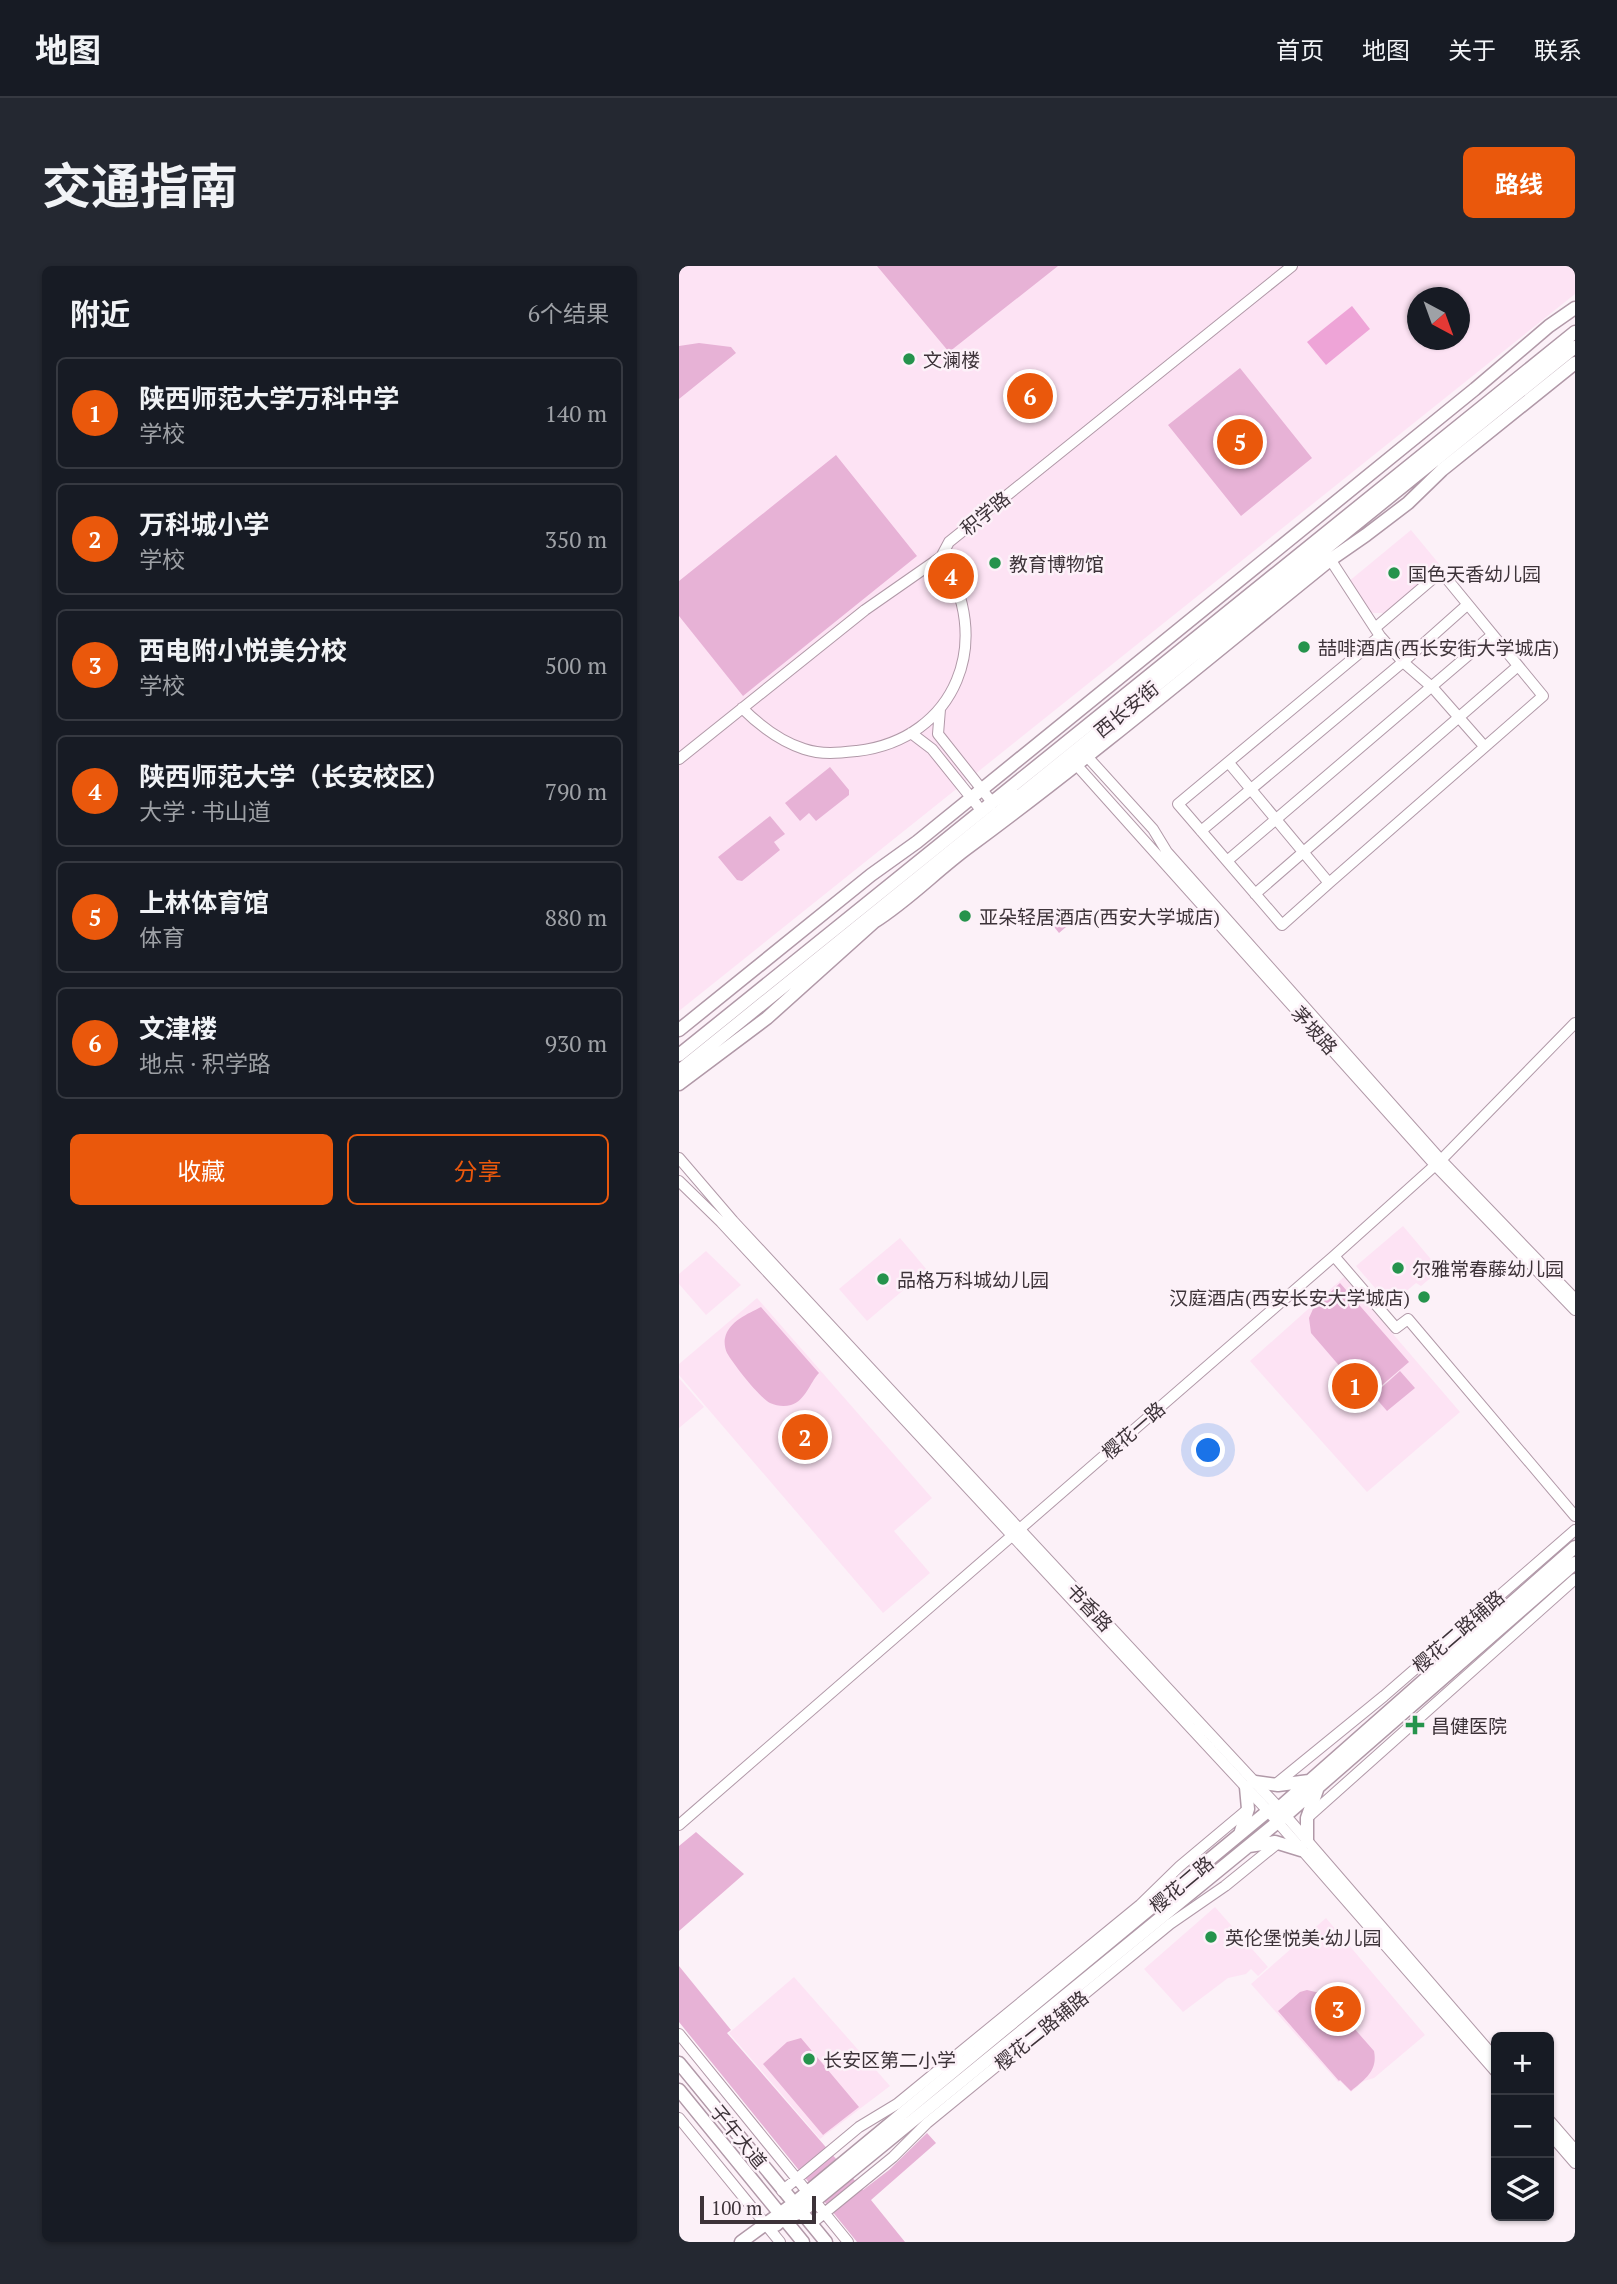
<!DOCTYPE html>
<html lang="zh">
<head>
<meta charset="utf-8">
<style>
	:root { --surface:#171b24; --page:#242831; --text:#f1f3f6; --muted:#9ea1a6; --line:#363941; --accent:#ea580c }
	body { margin:0; font-family:"PT Serif","Noto Sans SC",serif; background:var(--page); color:var(--text) }
	.controls { position:absolute; right:21px; bottom:21px; display:grid; overflow:hidden; border-radius:10px; box-shadow:0 2px 5px #0004 }
	.controls button { width:63px; height:63px; display:grid; place-items:center; padding:0; border:0; border-bottom:2px solid var(--line); background:var(--surface); color:var(--text); font:35px sans-serif }
	.compass { position:absolute; left:728px; top:21px; width:63px; height:63px; border-radius:50%; background:var(--surface); box-shadow:0 2px 5px #0004; rotate:139deg }
	.scale { position:absolute; left:21px; bottom:18px; width:116px; box-sizing:border-box; padding-left:7px; border:4px solid #3d3339; border-top:0; font-size:19px; line-height:24px; white-space:nowrap; color:#3d3339; -webkit-text-stroke:5px #fcf1f8; paint-order:stroke }
	.you { position:absolute; left:530px; top:1185px; width:24px; height:24px; margin:-18px; border:5px solid #fff; border-radius:50%; background:#1a73e8; box-shadow:0 0 0 10px #1a73e833 }
	.badge { display:grid; place-items:center; width:46px; height:46px; border-radius:50%; background:var(--accent); color:#fff; font-size:23px; font-weight:700 }
	.pin { position:absolute; translate:-50% -50%; border:4px solid #fff; box-shadow:0 2px 7px #0006 }
	.list { margin:0; padding:0; list-style:none }
	h2 { display:flex; justify-content:space-between; align-items:center; height:91px; margin:0; padding:0 28px; font-size:30px }
	h2 small { font-size:23px; font-weight:400; color:var(--muted) }
	.list li { display:grid; grid-template-columns:46px 1fr auto; gap:21px; align-items:center; box-sizing:border-box; height:112px; margin:0 14px 14px; padding:0 14px; border:2px solid var(--line); border-radius:10px }
	.list b { display:block; font-size:26px; white-space:nowrap }
	.list p { margin:0; font-size:23px; white-space:nowrap; color:var(--muted) }
	.list em { font-size:23px; font-style:normal; color:var(--muted) }
	.actions { display:flex; gap:14px; padding:21px 28px }
	.actions a { flex:1; padding:16px 0; border:2px solid var(--accent); border-radius:10px; text-align:center; font-size:24px; color:var(--accent) }
	.actions .main { background:var(--accent); color:#fff }
	.icon { flex:none; width:38px; height:38px; fill:none; stroke:currentColor; stroke-width:2; stroke-linecap:round; stroke-linejoin:round }
	.map { position:relative; flex:none; width:896px; height:1976px; overflow:hidden; border-radius:10px }
	header { display:flex; align-items:center; gap:42px; box-sizing:border-box; height:98px; padding:0 35px; background:var(--surface); border-bottom:2px solid var(--line) }
	header strong { font-size:33px }
	nav { display:flex; gap:38px; margin-inline-start:auto; font-size:24px }
	.intro { display:flex; align-items:center; justify-content:space-between; box-sizing:border-box; height:168px; padding:0 42px }
	h1 { margin:0; font-size:49px }
	.button { padding:18px 32px; border-radius:10px; background:var(--accent); color:#fff; font-size:24px; font-weight:700 }
	main { display:flex; gap:42px; padding:0 42px }
	aside { flex:1; background:var(--surface); border-radius:10px; box-shadow:0 2px 5px #0004 }
	.map>svg:first-child { display:block }
	.built { fill:#fde3f4; fill-rule:evenodd }
	.green { fill:#e7b2d6 }
	.water { fill:#eea4d7 }
	.lines { fill:none; stroke-linecap:round; stroke-linejoin:round }
	.minor-casing { stroke:#b199a8; stroke-width:12 }
	.major-casing { stroke:#b199a8; stroke-width:15 }
	.minor { stroke:#fff; stroke-width:10 }
	.major { stroke:#fff; stroke-width:12 }
	.poi-dot { fill:#25934c; stroke:#fcf1f8; stroke-width:2.5 }
	.labels { text-anchor:middle; dominant-baseline:central; stroke-width:5; stroke-linejoin:round; paint-order:stroke }
	.poi-label { font-size:19px; fill:#3d3339; stroke:#fcf1f8; text-anchor:start }
	.street-label { font-size:19px; fill:#3d3339; stroke:#fcf1f8 }
</style>
</head>
<body>
<header>
<strong>地图</strong>
<nav><a>首页</a><a>地图</a><a>关于</a><a>联系</a></nav>
</header>
<div class="intro"><h1>交通指南</h1><a class="button">路线</a></div>
<main>
<aside>
<h2>附近<small>6个结果</small></h2>
<ul class="list">
<li><span class="badge">1</span><div><b>陕西师范大学万科中学</b><p>学校</p></div><em>140 m</em></li>
<li><span class="badge">2</span><div><b>万科城小学</b><p>学校</p></div><em>350 m</em></li>
<li><span class="badge">3</span><div><b>西电附小悦美分校</b><p>学校</p></div><em>500 m</em></li>
<li><span class="badge">4</span><div><b>陕西师范大学（长安校区）</b><p>大学 · 书山道</p></div><em>790 m</em></li>
<li><span class="badge">5</span><div><b>上林体育馆</b><p>体育</p></div><em>880 m</em></li>
<li><span class="badge">6</span><div><b>文津楼</b><p>地点 · 积学路</p></div><em>930 m</em></li>
</ul>
<div class="actions"><a class="main">收藏</a><a>分享</a></div>
</aside>
<div class="map">
<svg width="896" height="1976" viewBox="0 0 896 1976">
	<rect width="100%" height="100%" fill="#fcf1f8"/>
	<path class="built" d="M0 0H896V28L0 745ZM738 32H780V74H738Z
		M732 264 761 299 707 347H692L669 316Z
		M724 960 761 1004 742 1020 737 1017 711 1039 677 1000Z
		M221 972 248 1004 188 1055 160 1023Z
		M27 985 62 1019 27 1049 0 1018V1008Z
		M665 1011 781 1146 688 1226 571 1095Z
		M78 1032 253 1232 215 1265 251 1307 204 1347 0 1109V1098Z
		M0 1112 25 1141 0 1162Z
		M536 1641 589 1701 579 1710 572 1703 567 1708 549 1712 504 1746 465 1703Z
		M647 1652 746 1769 695 1812 685 1815 672 1826 661 1815 659 1816 572 1718Z
		M115 1711 211 1820 141 1873 50 1767Z"/>
	<path class="green" d="M198 0H379L270 86Z
		M20 77 52 81 57 87 0 133V80Z
		M561 102 633 192 562 250 489 159Z
		M157 189 238 290 64 430 0 350V315Z
		M151 501 170 524V529L137 555 130 547 121 555 106 537Z
		M91 550 106 568 95 576 101 584 63 615 58 614 39 591Z
		M385 645 394 655 380 667 372 657Z
		M661 1017 730 1096 688 1132 632 1067 630 1052 634 1043Z
		M82 1041 140 1107C130 1118 127 1134 112 1139 105 1141 98 1140 91 1137 80 1131 55 1099 48 1087 46 1083 45 1076 46 1072 50 1055 69 1048 82 1041Z
		M721 1105 736 1122 708 1145 694 1129Z
		M17 1566 65 1608 0 1665V1580Z
		M0 1700 52 1764 48 1767 184 1924 210 1904 248 1867 257 1877 192 1934 226 1976H178L0 1756Z
		M628 1724 645 1728 695 1785C699 1805 686 1813 672 1825L661 1814 660 1815 599 1745 621 1726Z
		M122 1772 180 1841 144 1869 84 1798 108 1776Z"/>
	<path class="water" d="M673 40 691 63 647 99 628 76Z"/>
	<g class="lines">
		<g class="minor-casing">
			<path id="minor" d="M649 290 701 370 724 396 754 422 805 480
				M63 442C81 460 100 475 125 483 143 489 160 487 178 485 278 473 316 373 262 291
				M261 443 259 468 312 535
				M232 467 253 483 302 544
				M405 487 474 563 488 586 762 894 896 1033
				M0 493 186 344 262 291 270 276 613 0
				M393 494 756 899 896 1044
				M550 497 650 617 864 430 768 313 757 310 696 362
				M522 565 724 396 788 339
				M548 595 813 369
				M650 617 603 659 499 538 701 370
				M576 628 839 400
				M0 892 54 955 600 1542 817 1793
				M0 915 42 956 589 1545 817 1806
				M655 990 717 1062 729 1053 896 1250
				M597 1518 705 1430 896 1264
				M628 1552 896 1313
				M0 1559 655 990 762 894 896 757
				M0 1768 169 1976
				M0 1852 101 1976
				M870 1854 896 1884
				M870 1867 896 1897
				M103 1925 180 1861 218 1838 461 1639 501 1600 569 1543
				M132 1958 214 1891 248 1857 491 1658 546 1620 599 1577"/>
		</g>
		<g class="major-casing">
			<path id="major" d="M0 764 192 609 238 576 796 123 870 60 896 42
				M0 789 896 66
				M0 805 896 81
				M0 818 88 752 195 656C230 634 258 604 291 580 414 489 532 390 651 294L687 269 729 237 763 204 896 97
				M576 1516 599 1519 630 1515
				M561 1568 569 1543 567 1521
				M628 1575V1552L638 1524
				M570 1580 596 1576 622 1584
				M0 1797 147 1976
				M0 1824 124 1976
				M97 1959 104 1953 122 1946 606 1550 896 1297
				M62 1976 114 1938 589 1545 600 1542 896 1281"/>
		</g>
		<use href="#minor" class="minor"/>
		<use href="#major" class="major"/>
	</g>
	<g class="poi-dot">
		<circle cx="230" cy="93" r="7"/>
		<circle cx="316" cy="297" r="7"/>
		<circle cx="715" cy="307" r="7"/>
		<circle cx="625" cy="381" r="7"/>
		<circle cx="286" cy="650" r="7"/>
		<circle cx="719" cy="1002" r="7"/>
		<circle cx="204" cy="1013" r="7"/>
		<circle cx="745" cy="1031" r="7"/>
		<path d="M732.5 1448.5h7v7h7v7h-7v7h-7v-7h-7v-7h7z"/>
		<circle cx="532" cy="1671" r="7"/>
		<circle cx="130" cy="1793" r="7"/>
	</g>
	<g class="labels">
		<g class="poi-label">
			<text x="244" y="93">文澜楼</text>
			<text x="330" y="297">教育博物馆</text>
			<text x="729" y="307">国色天香幼儿园</text>
			<text x="639" y="381">喆啡酒店(西长安街大学城店)</text>
			<text x="300" y="650">亚朵轻居酒店(西安大学城店)</text>
			<text x="733" y="1002">尔雅常春藤幼儿园</text>
			<text x="218" y="1013">品格万科城幼儿园</text>
			<text x="731" y="1031" text-anchor="end">汉庭酒店(西安长安大学城店)</text>
			<text x="752" y="1459">昌健医院</text>
			<text x="546" y="1671">英伦堡悦美·幼儿园</text>
			<text x="144" y="1793">长安区第二小学</text>
		</g>
		<g class="street-label">
			<text transform="translate(306 247) rotate(-39)">积学路</text>
			<text transform="translate(447 443) rotate(-39)">西长安街</text>
			<text transform="translate(636 764) rotate(48)">茅坡路</text>
			<text transform="translate(454 1164) rotate(-41)">樱花一路</text>
			<text transform="translate(411 1341) rotate(47)">书香路</text>
			<text transform="translate(779 1365) rotate(-41)">樱花二路辅路</text>
			<text transform="translate(502 1618) rotate(-40)">樱花二路</text>
			<text transform="translate(362 1764) rotate(-39)">樱花二路辅路</text>
			<text transform="translate(60 1870) rotate(51)">子午大道</text>
		</g>
	</g>
</svg>
<div class="controls">
<button>+</button>
<button>−</button>
<button><svg class="icon" aria-label="layers" viewBox="0 0 24 24"><path d="M12 4l9 5-9 5-9-5zM3 14l9 5 9-5"/></svg></button>
</div>
<svg class="compass" viewBox="-18 -18 36 36"><path d="M0-13l5 13h-10z" fill="#e53935"/><path d="M0 13l5-13h-10z" fill="#9ea1a6"/></svg>
<div class="scale">100 m</div>
<div class="you"></div>
<div class="pin badge" style="left:676px;top:1120px">1</div>
<div class="pin badge" style="left:126px;top:1171px">2</div>
<div class="pin badge" style="left:659px;top:1743px">3</div>
<div class="pin badge" style="left:272px;top:310px">4</div>
<div class="pin badge" style="left:561px;top:176px">5</div>
<div class="pin badge" style="left:351px;top:130px">6</div>
</div>
</main>
</body>
</html>
